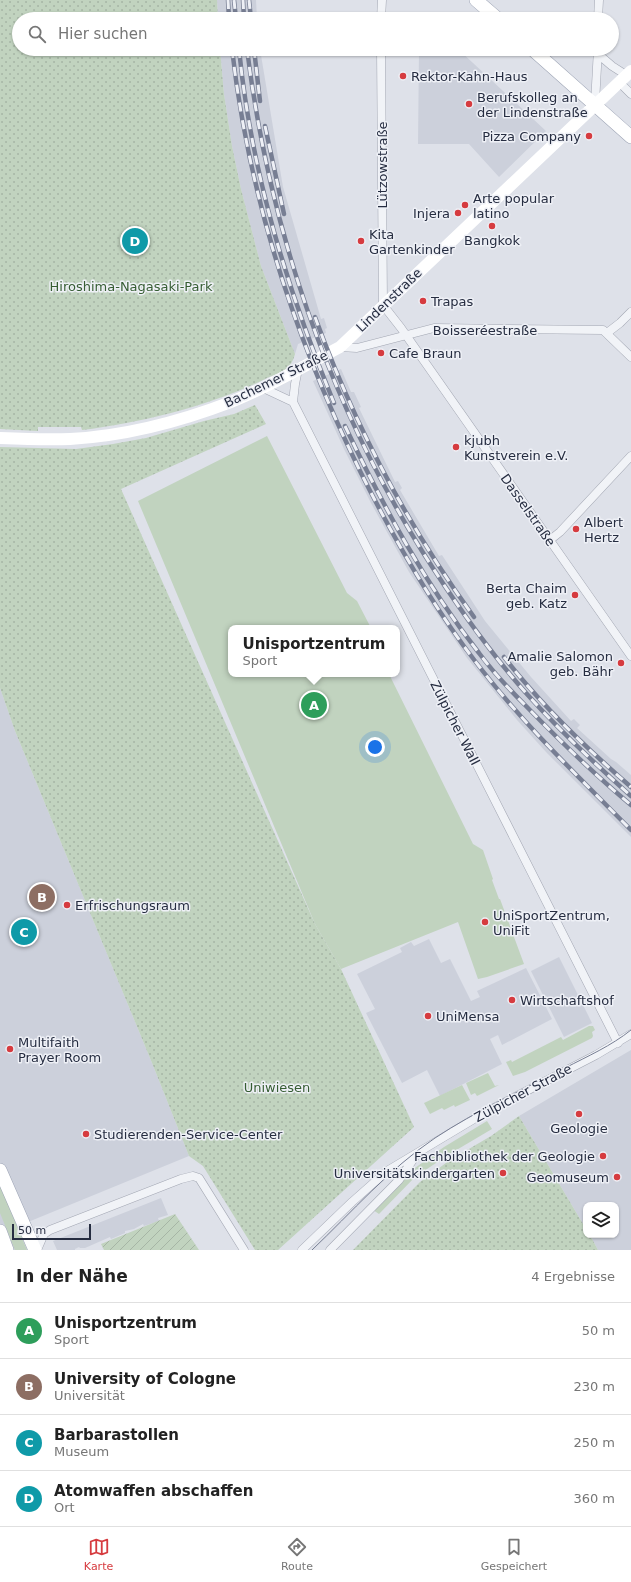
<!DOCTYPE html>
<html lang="de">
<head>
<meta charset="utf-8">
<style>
	:root { --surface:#fff; --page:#f6f6f6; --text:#222; --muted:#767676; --line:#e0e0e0; --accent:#d63b3f }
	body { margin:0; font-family:"DejaVu Sans",sans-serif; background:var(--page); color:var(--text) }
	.controls { position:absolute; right:12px; bottom:12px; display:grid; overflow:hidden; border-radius:8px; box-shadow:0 1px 3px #0004 }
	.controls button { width:36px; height:36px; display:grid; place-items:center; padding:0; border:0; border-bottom:1px solid var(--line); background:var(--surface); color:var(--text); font:20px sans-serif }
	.scale { position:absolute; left:12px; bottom:10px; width:79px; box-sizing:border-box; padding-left:4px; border:2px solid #262d41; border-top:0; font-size:11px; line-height:14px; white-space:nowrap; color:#262d41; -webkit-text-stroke:3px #eef0f6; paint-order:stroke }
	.you { position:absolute; left:375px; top:747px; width:14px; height:14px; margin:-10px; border:3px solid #fff; border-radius:50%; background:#1a73e8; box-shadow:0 0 0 6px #1a73e833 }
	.badge { display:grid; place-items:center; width:26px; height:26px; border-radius:50%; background:var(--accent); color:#fff; font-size:13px; font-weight:700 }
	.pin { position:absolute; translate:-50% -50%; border:2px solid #fff; box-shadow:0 1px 4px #0006 }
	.popup { position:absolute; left:228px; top:625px; width:172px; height:52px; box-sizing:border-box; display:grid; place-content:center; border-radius:8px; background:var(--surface); filter:drop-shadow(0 1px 3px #0005); font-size:13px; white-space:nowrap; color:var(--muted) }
	.popup b { font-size:15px; color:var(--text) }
	.popup::after { content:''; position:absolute; left:50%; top:100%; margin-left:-8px; border:8px solid transparent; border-top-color:var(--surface) }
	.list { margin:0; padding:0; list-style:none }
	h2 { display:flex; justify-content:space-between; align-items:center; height:52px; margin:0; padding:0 16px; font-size:17px }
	h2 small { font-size:13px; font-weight:400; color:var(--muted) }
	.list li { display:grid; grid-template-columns:26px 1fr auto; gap:12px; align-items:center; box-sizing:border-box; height:56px; padding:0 16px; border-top:1px solid var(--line) }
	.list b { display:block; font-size:15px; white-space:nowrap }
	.list p { margin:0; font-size:13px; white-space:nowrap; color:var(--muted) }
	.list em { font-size:13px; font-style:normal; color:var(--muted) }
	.icon { flex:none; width:22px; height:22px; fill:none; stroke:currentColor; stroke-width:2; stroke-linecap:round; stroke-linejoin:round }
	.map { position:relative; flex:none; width:631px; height:1250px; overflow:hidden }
	.search { position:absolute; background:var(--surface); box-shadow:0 1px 3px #0004; left:12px; right:12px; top:12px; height:44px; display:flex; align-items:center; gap:10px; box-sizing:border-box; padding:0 14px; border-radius:22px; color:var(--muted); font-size:15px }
	.sheet { height:276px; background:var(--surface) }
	nav { display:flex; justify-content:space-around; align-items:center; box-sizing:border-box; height:56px; border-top:1px solid var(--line); background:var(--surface); font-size:11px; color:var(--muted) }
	nav a { display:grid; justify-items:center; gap:2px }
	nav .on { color:var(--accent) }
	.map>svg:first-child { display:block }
	.built { fill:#ccd0db }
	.grass { fill:#c1d3bf }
	.park { fill:url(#park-dots) }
	.garden { fill:url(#garden-furrows) }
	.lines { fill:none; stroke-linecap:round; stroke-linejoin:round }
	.street-casing { stroke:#a3a7b3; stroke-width:9 }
	.primary-casing { stroke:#9da4b5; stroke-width:14 }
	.street { stroke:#f1f3f7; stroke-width:8 }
	.secondary { stroke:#fff; stroke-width:12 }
	.primary { stroke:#fff; stroke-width:13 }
	.tram { stroke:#777e93; stroke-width:1 }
	.rail-casing { stroke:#777e93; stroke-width:4.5 }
	.rail { stroke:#eef0f6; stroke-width:3; stroke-dasharray:9; stroke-linecap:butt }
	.poi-dot { fill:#d63b3f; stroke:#eef0f6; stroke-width:1.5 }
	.labels { text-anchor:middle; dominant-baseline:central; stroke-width:3; stroke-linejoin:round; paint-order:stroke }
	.poi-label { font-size:13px; fill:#262d41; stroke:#eef0f6; text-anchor:start }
	.street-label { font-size:13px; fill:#262d41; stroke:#eef0f6 }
	.park-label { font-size:13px; fill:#365d33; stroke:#eef0f6 }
</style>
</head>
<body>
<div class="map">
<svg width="631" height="1250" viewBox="0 0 631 1250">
	<defs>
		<pattern id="park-dots" width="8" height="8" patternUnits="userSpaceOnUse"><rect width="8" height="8" fill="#c1d3bf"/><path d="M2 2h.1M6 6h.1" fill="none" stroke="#a6b5a5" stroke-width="1.8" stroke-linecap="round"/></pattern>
		<pattern id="garden-furrows" width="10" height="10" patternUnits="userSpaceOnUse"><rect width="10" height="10" fill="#c1d3bf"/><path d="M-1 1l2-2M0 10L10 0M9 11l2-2" fill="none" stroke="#a6b5a5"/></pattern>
	</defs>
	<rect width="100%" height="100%" fill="#dee1e9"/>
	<path class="built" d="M217 0H256L257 19H218Z
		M220 49H260L283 187 321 319 324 318 327 328 325 329 326 333 298 344 295 354 261 266 241 189 232 146 224 94Z
		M455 49H458L546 131 499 177 469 144H418L419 50Z
		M341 369 351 392H354L361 407 359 408 395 482 398 481 402 488 400 490 439 556 442 555 485 621 531 677 571 721 574 719 580 725 577 728 611 759 616 762 631 775V837L546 752 517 720 467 658 409 572 371 503 344 449 313 381Z
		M0 688 15 731 152 1063 189 1156 11 1229 20 1250H0Z
		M429 939 441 963 450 959 471 1001 480 997 477 991 526 968 552 1019 502 1045 498 1035 490 1039 502 1064 440 1096 427 1070 402 1083 366 1013 375 1009 357 974 402 952 400 948 411 942 414 946Z
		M559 957 592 1023 564 1037 531 971Z
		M631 1050V1250H598L590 1235H616V1205H586V1229L519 1116Z
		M161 1198 168 1215 158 1218 159 1221 144 1226 143 1224 134 1229 125 1231V1233L111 1239 110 1237 85 1248H80L79 1247 75 1249V1250H57L53 1241Z"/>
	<path class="grass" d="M267 436 347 593 357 601 371 628H231V674H389L473 844 483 850 493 879 492 880 499 899H500L524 964 487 977 478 979 458 922 341 969 315 924 138 501Z
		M589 1026H593L595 1030 592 1032 593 1036 592 1038 525 1072 513 1076 506 1062 511 1060 512 1062 561 1037 563 1040Z
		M488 1073 495 1086 499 1085 477 1096 475 1093 471 1095 466 1083Z
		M462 1085 470 1100 455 1107 454 1105 444 1110 442 1108 430 1114 424 1103Z
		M487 1121 492 1129 448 1155 415 1177 379 1214 373 1210 408 1173 444 1147Z
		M0 1185 27 1250H15L0 1213Z"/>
	<path class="park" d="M0 0H217L218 19H19V49H220L224 94 232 146 241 189 261 266 295 354C294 357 293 361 290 365 285 371 274 375 267 378 213 405 141 423 82 430L81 427H38V431L0 429Z
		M255 405 266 424 121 489 315 924 341 969 414 1127 278 1250H255L203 1166 189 1156 152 1063 15 731 0 688V447L76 449 113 444 146 438 204 421 234 414Z
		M519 1116 586 1229V1235H590L598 1250H353L420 1182 450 1160 491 1136Z"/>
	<path class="garden" d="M175 1214 199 1250H104L101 1244Z"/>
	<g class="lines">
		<g class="street-casing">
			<path id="street" d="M381 19 382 0
				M598 19 599 0
				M381 49 383 305 401 328 631 656
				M598 54 612 66 626 75
				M619 82 631 94
				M595 103 598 49
				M607 333 620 323 631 312
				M340 347 357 348 434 328 603 330 631 357
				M298 369 295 384 293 402 618 1043
				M263 388 293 402
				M550 540 560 532 631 456
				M37 1250 44 1234 50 1230 181 1179 193 1176 199 1178 244 1250
				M302 1250 352 1202 387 1171 484 1113 596 1055 631 1034
				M330 1250 399 1180 417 1154"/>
		</g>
		<g class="primary-casing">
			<path id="primary" d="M476 0 498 19
				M532 49 631 137
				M0 1170 35 1250
				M0 1231 7 1250"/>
		</g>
		<use href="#street" class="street"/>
		<path class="secondary" d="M0 438C23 439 46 440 70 439 125 436 179 422 231 402 269 387 304 366 340 347L631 71"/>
		<use href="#primary" class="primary"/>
		<path class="tram" d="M312 1250C352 1212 389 1169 435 1138 476 1111 522 1090 565 1068 588 1056 611 1046 631 1030"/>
		<g class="rail-casing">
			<path id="rail" d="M228 0 229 19
				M234 0 236 19
				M243 0 244 19
				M249 0 251 19
				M232 49C249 198 295 339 361 473 393 537 432 605 475 661 522 723 577 775 631 830
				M239 49C251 172 287 289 334 403
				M247 49C269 227 327 398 422 551 453 600 487 649 526 693 559 730 594 763 631 796
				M254 49 260 101
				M265 126 284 214
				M315 317C354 424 407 525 474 617
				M345 426C383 506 425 584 479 653 493 672 509 689 525 705 559 740 594 774 631 805
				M504 657C541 705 585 747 631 787"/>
		</g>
		<use href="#rail" class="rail"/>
	</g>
	<g class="poi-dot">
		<circle cx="403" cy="76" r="4"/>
		<circle cx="469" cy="104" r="4"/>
		<circle cx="589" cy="136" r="4"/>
		<circle cx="465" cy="205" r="4"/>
		<circle cx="458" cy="213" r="4"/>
		<circle cx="492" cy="226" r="4"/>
		<circle cx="361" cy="241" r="4"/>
		<circle cx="423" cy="301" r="4"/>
		<circle cx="381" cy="353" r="4"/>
		<circle cx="456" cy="447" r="4"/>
		<circle cx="576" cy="529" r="4"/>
		<circle cx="575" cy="595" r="4"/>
		<circle cx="621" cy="663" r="4"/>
		<circle cx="67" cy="905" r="4"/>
		<circle cx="485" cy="922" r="4"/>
		<circle cx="512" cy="1000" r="4"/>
		<circle cx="428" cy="1016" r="4"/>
		<circle cx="10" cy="1049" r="4"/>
		<circle cx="579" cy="1114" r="4"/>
		<circle cx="86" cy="1134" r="4"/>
		<circle cx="603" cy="1156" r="4"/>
		<circle cx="503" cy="1173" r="4"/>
		<circle cx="617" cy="1177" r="4"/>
	</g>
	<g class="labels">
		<g class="poi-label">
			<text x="411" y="76">Rektor-Kahn-Haus</text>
			<text x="477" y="97">Berufskolleg an<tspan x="477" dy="15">der Lindenstraße</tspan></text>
			<text x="581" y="136" text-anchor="end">Pizza Company</text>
			<text x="473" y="198">Arte popular<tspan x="473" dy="15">latino</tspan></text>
			<text x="450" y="213" text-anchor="end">Injera</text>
			<text x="369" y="234">Kita<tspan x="369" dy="15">Gartenkinder</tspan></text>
			<text x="492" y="240" text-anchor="middle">Bangkok</text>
			<text x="431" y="301">Trapas</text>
			<text x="389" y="353">Cafe Braun</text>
			<text x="464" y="440">kjubh<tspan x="464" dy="15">Kunstverein e.V.</tspan></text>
			<text x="584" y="522">Albert<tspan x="584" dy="15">Hertz</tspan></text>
			<text x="567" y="588" text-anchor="end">Berta Chaim<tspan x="567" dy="15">geb. Katz</tspan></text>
			<text x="613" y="656" text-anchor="end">Amalie Salomon<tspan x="613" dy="15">geb. Bähr</tspan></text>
			<text x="75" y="905">Erfrischungsraum</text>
			<text x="493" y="915">UniSportZentrum,<tspan x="493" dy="15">UniFit</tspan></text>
			<text x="520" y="1000">Wirtschaftshof</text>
			<text x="436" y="1016">UniMensa</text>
			<text x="18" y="1042">Multifaith<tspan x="18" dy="15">Prayer Room</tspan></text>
			<text x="579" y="1128" text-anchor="middle">Geologie</text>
			<text x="94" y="1134">Studierenden-Service-Center</text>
			<text x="595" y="1156" text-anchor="end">Fachbibliothek der Geologie</text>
			<text x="495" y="1173" text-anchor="end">Universitätskindergarten</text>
			<text x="609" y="1177" text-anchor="end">Geomuseum</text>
		</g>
		<g class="street-label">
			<text transform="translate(382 165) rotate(-90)">Lützowstraße</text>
			<text transform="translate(389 300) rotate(-44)">Lindenstraße</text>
			<text x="485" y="330">Boisseréestraße</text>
			<text transform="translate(276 379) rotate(-26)">Bachemer Straße</text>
			<text transform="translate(528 510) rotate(55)">Dasselstraße</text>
			<text transform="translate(455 723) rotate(63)">Zülpicher Wall</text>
			<text transform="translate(523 1093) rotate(-28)">Zülpicher Straße</text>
		</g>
		<g class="park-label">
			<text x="131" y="286">Hiroshima-Nagasaki-Park</text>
			<text x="277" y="1087">Uniwiesen</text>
		</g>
	</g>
</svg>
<div class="controls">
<button><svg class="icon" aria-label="layers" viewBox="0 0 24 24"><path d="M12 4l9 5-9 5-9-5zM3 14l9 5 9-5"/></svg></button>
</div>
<div class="scale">50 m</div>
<div class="you"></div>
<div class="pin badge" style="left:314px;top:705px;background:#2e9e5b">A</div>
<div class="popup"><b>Unisportzentrum</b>Sport</div>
<div class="pin badge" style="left:42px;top:897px;background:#8d6e63">B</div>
<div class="pin badge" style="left:24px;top:932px;background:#0f9aa8">C</div>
<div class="pin badge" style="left:135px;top:241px;background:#0f9aa8">D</div>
<div class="search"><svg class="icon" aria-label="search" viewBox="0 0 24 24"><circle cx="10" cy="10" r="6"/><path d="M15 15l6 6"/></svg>Hier suchen</div>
</div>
<section class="sheet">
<h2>In der Nähe<small>4 Ergebnisse</small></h2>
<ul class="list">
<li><span class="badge" style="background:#2e9e5b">A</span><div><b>Unisportzentrum</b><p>Sport</p></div><em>50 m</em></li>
<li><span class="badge" style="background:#8d6e63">B</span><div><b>University of Cologne</b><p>Universität</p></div><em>230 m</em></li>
<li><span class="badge" style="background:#0f9aa8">C</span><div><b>Barbarastollen</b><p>Museum</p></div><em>250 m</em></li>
<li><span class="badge" style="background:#0f9aa8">D</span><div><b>Atomwaffen abschaffen</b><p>Ort</p></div><em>360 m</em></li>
</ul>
</section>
<nav>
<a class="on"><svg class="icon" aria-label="map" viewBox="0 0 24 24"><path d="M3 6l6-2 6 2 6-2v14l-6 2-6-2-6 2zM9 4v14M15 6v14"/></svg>Karte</a>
<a><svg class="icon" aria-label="directions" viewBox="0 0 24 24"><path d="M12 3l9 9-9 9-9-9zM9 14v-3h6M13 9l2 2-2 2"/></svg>Route</a>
<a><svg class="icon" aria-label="saved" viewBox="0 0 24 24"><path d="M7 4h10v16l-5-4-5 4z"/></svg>Gespeichert</a>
</nav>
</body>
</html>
